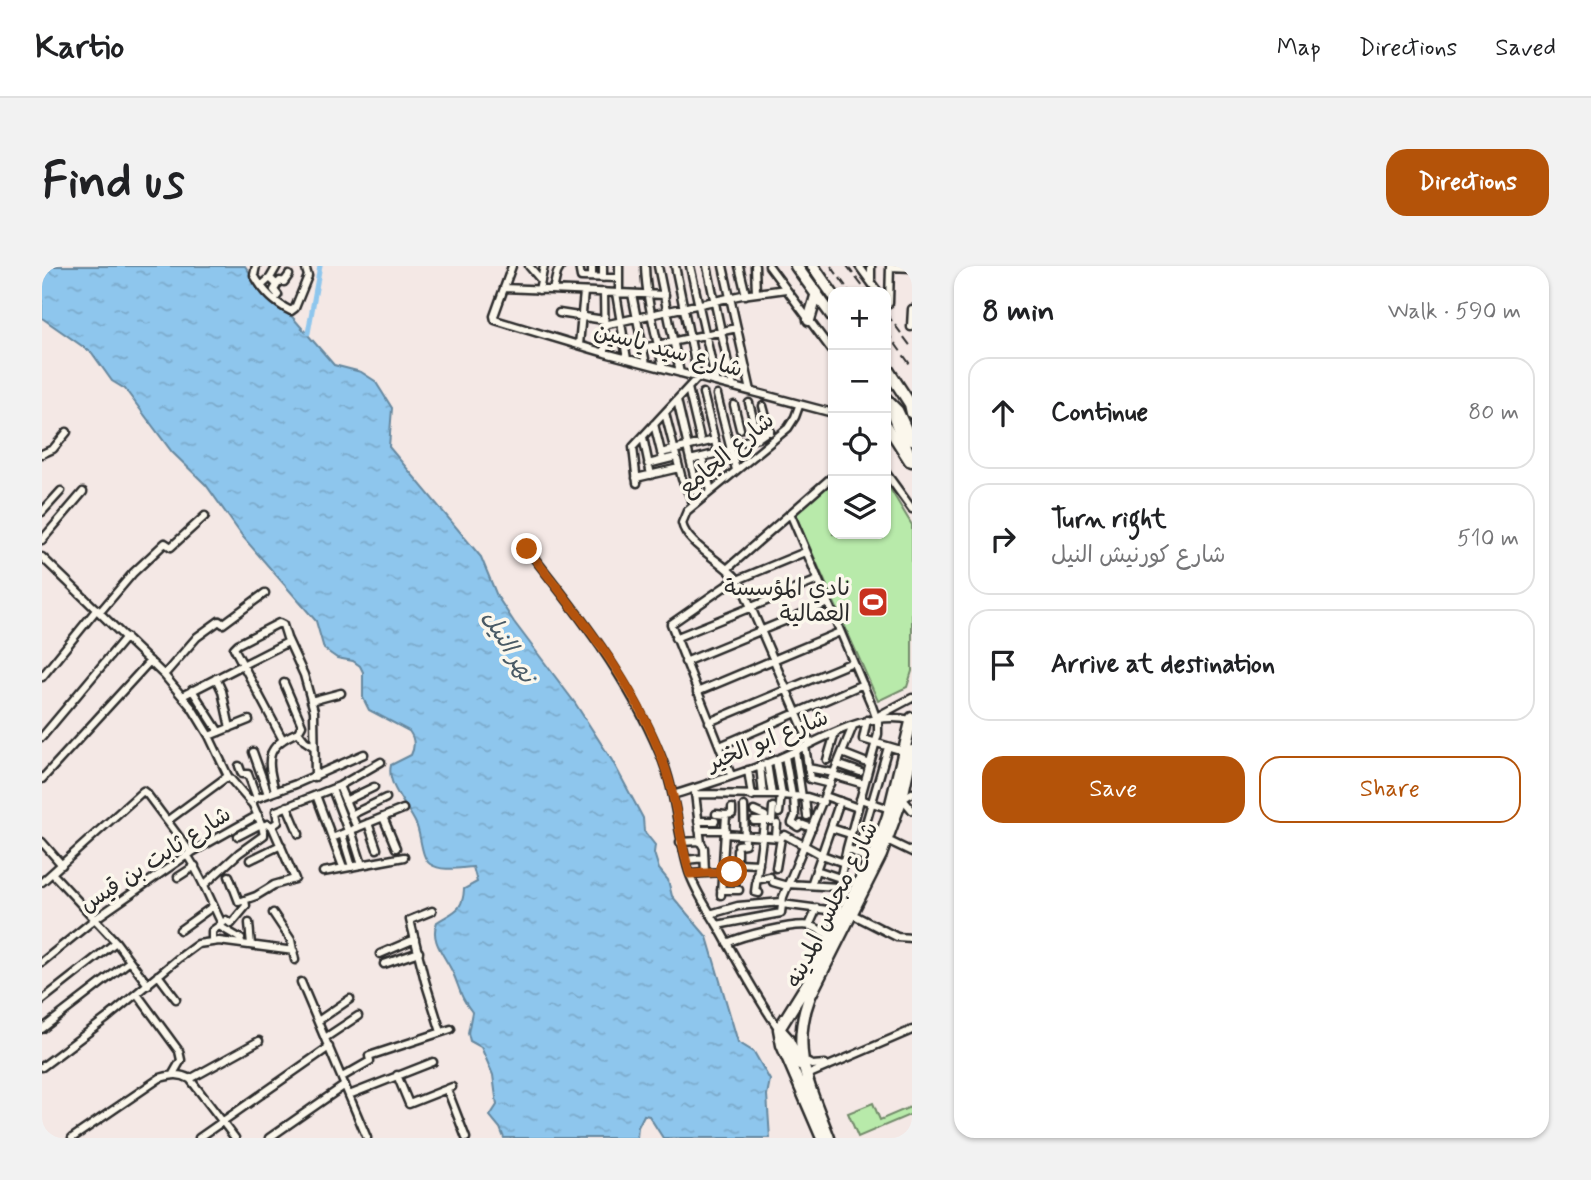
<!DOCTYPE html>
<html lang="en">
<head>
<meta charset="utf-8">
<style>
	:root { --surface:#fff; --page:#f2f2f2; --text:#202124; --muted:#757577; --line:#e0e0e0; --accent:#b45309 }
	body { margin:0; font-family:Mynerve,"Playpen Sans Arabic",sans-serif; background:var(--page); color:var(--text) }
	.controls { position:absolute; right:21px; top:21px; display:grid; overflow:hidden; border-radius:14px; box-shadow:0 2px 5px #0004 }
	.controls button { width:63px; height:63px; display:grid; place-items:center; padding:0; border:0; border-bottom:2px solid var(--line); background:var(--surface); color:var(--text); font:35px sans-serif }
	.stop { position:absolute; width:21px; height:21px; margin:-16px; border:5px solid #b45309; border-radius:50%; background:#fff }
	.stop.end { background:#b45309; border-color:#fff; box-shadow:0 2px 7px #0008 }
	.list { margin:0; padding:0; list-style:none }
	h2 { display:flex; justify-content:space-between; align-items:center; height:91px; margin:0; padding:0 28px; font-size:30px }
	h2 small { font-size:23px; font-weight:400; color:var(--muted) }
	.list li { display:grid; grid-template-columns:46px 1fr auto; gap:21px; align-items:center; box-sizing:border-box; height:112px; margin:0 14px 14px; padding:0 14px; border:2px solid var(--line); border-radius:21px }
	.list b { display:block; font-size:26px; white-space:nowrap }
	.list p { margin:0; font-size:23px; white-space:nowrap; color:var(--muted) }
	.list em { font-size:23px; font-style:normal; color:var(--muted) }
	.actions { display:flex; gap:14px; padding:21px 28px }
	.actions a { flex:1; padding:16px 0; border:2px solid var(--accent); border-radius:21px; text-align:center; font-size:24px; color:var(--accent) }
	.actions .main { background:var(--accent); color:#fff }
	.icon { flex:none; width:38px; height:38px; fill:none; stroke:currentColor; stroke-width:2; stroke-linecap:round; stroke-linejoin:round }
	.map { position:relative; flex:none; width:870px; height:872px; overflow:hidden; border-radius:21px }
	header { display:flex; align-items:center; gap:42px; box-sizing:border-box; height:98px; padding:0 35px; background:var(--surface); border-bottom:2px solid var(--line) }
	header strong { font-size:33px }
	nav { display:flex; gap:38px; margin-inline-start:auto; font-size:24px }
	.intro { display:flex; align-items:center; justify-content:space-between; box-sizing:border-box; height:168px; padding:0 42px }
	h1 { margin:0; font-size:49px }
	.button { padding:18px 32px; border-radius:21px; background:var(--accent); color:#fff; font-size:24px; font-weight:700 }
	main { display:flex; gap:42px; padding:0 42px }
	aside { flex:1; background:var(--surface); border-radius:21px; box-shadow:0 2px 5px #0004 }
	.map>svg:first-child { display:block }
	.green { fill:#b8eaaa; stroke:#728a6a; stroke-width:2 }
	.water { fill:url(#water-ripples); stroke:#66889f; stroke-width:2 }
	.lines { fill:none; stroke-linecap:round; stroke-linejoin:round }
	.canal { stroke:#8ec6ed; stroke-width:5 }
	.minor-casing { stroke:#2b2b2b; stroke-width:11 }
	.major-casing { stroke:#2b2b2b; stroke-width:13 }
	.highway-casing { stroke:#2b2b2b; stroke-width:15 }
	.minor { stroke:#fbf7ec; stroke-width:6 }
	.major { stroke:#fbf7ec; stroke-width:8 }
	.highway { stroke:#fbf7ec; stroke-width:10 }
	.rail { stroke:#2b2b2b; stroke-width:2; stroke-dasharray:10 5; stroke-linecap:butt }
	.route { stroke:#b45309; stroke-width:9 }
	.labels { text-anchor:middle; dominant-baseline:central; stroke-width:7; stroke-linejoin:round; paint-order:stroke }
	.street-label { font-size:23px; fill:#2b2b2b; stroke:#fbf7ec }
	.poi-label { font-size:23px; fill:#2b2b2b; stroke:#fbf7ec; text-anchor:end }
	.water-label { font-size:24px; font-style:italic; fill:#495a65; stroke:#fbf7ec }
</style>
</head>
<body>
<header>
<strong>Kartio</strong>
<nav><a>Map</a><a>Directions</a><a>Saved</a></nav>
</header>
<div class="intro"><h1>Find us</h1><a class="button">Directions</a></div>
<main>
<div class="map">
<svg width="870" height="872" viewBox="0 0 870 872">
	<defs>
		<pattern id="water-ripples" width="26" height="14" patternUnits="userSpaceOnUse" patternTransform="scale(1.75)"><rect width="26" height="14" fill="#8ec6ed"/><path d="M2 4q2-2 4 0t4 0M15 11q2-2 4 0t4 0" fill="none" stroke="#7baacb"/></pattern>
	</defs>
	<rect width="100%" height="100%" fill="#f4e8e5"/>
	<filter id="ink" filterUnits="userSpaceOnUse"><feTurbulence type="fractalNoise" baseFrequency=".0143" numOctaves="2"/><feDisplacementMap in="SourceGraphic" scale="14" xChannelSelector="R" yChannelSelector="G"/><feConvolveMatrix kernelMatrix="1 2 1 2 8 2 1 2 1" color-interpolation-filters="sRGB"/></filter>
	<g filter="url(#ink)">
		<path class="green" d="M791 213V268H844V216L870 259V405L865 421 836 435 752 246Z
			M831 837 838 854 868 841 870 848 816 871 806 847Z"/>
		<path class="water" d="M0 0H203L221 26 246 46 292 99 319 106 333 115 350 142 347 181 439 291 455 330 472 356 533 437 571 496 601 552 602 565 613 579 612 587 617 603 626 614 630 630 665 671 696 776 712 786 728 814 725 829 728 872H621L607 850 602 849 596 861 595 872H462L458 862 448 850 455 839 451 809 439 781 428 775 426 767 430 746C418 731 418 723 411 707 404 691 387 675 395 656 412 645 421 645 422 623L435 616 431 601C417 602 400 606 388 598 379 592 379 568 374 558 366 540 344 519 349 499L369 489C373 481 373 473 367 465L327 444 321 432V406L318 400 311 395 295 392 282 383 274 355 201 271 164 219 130 186 83 123 70 115 50 87 0 52Z"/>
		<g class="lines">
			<path class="canal" d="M266 67 278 0"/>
			<g class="minor-casing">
				<path id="minor" d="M214 0 212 9C221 25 232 37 249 45L253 42 266 10 263 0
					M470 0 452 50 453 54 563 87 791 147
					M487 0 499 14
					M537 0 539 11 577 12
					M561 0V12
					M577 0V27
					M603 0C604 34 614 68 621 102
					M616 0 638 107
					M648 0 674 116
					M665 0 691 121
					M681 0 709 125
					M697 0 704 29
					M713 0 714 27
					M727 0 791 86
					M817 0 836 26
					M848 1 870 2
					M550 11V0
					M228 12 235 19 232 24 236 29 232 34
					M829 16V0
					M235 19 238 15 242 16 247 9
					M219 20 228 12 235 0
					M462 22 623 29
					M497 24 502 0
					M511 24 515 7 519 0
					M562 26 563 87
					M574 27 585 93
					M590 28 604 98
					M844 35 847 37 848 0
					M517 47 562 54
					M562 59 700 29 744 23
					M869 61 870 43
					M537 79 542 26
					M601 82 695 62
					M646 122 659 177
					M661 127 676 187
					M675 129 694 204
					M635 134 646 181
					M707 137 716 172
					M692 139 698 163
					M721 140 728 166
					M757 140 753 151 746 162 645 245 640 257C645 281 686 297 699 318L768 478
					M623 147 640 213 652 239
					M612 158 621 194
					M601 171 609 209
					M688 179 716 172 728 164
					M645 181 658 234
					M619 187 673 174
					M0 188 11 183 25 166
					M660 191 669 225
					M648 194 689 184
					M606 198 634 191
					M844 207 870 243
					M594 212 637 202
					M595 217 591 181 656 111 633 0
					M0 246 19 225
					M748 247 830 440 836 457V468L805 582 791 645
					M0 274 41 226
					M485 283C536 347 586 411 618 488 634 525 635 567 647 606 654 627 666 643 677 662 696 696 714 731 737 763
					M0 291 122 409 150 442 167 470 186 510 211 539 220 560 226 558 230 560 253 613 232 619 214 630 197 636 187 610
					M685 303 791 210
					M58 346 91 307 123 277 129 281 163 250
					M633 372 776 314
					M643 396 786 337
					M122 409 155 371 177 355 181 358 223 327
					M0 411 55 343
					M174 412 180 425 188 462
					M242 417 260 459 256 466
					M150 424 177 466
					M655 426 798 366
					M140 430 246 376
					M269 435 299 427
					M838 449 870 432
					M825 454 821 473 862 485
					M667 456 811 396
					M167 470 207 454
					M0 471 84 371
					M241 474 192 382 196 378 237 357 241 359 245 372 262 409 272 445 273 511
					M678 480 821 418
					M763 480 768 513 788 518
					M753 485 760 531
					M211 486 226 528
					M800 487 828 498
					M743 490 750 530
					M734 494 740 529
					M785 494 793 467
					M725 497 730 529
					M795 498 818 506
					M718 499 721 529
					M197 500 200 508H206L215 532
					M766 502 792 507
					M706 504 710 530
					M689 509 629 358 688 317 763 286
					M791 509 822 518
					M0 513 108 395
					M297 520 315 562
					M290 523 306 565
					M233 525C225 494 222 480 256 466L263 475 272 481
					M653 527 659 577 662 582 663 607
					M654 528 739 529 765 531 781 536
					M274 529 301 601
					M631 529C665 518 700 508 733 494 776 477 822 443 869 454
					M752 530 753 546
					M783 530 816 542
					M763 531 765 550
					M860 532 870 544
					M818 533 848 543
					M861 533 870 527
					M207 535 254 518 322 488
					M303 535 332 521
					M245 540 257 568
					M712 545 723 550 713 626 717 627
					M737 547 739 529
					M674 548 684 549 679 629
					M309 549 344 532
					M684 549 690 548V542
					M753 550 750 557 756 561 759 558 770 562
					M341 551 354 582
					M125 555 186 510
					M656 555H673
					M712 555H730L731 541
					M326 557 335 583
					M230 560 236 556 234 545 297 520 339 496
					M789 562 808 568
					M309 564 320 599
					M657 564H684
					M300 568 310 601
					M683 568 738 572 743 569 780 589 802 597
					M196 570 219 558
					M734 571 735 558
					M290 572 361 543
					M845 574 870 586
					M0 576 20 599
					M638 576 658 575
					M696 579 703 578 702 540
					M805 582 829 595
					M695 584V597L717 598
					M815 588 846 481
					M145 589C160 611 168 634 180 658
					M208 594 239 579
					M644 594 662 592
					M681 599H690V606
					M734 602 739 572
					M774 604 798 612
					M281 606 362 591
					M10 607 74 676 106 719
					M648 608 681 606
					M136 611 153 600
					M680 611H694V615
					M714 614 728 611
					M0 616 101 525 105 528 149 587
					M731 616 745 620
					M163 618 197 587 222 569 220 560
					M746 618 796 621
					M769 619 798 535
					M679 624H697
					M740 638 793 645
					M390 645 368 654 383 715 399 766
					M231 647 249 674 253 694
					M668 648 696 640 740 636
					M810 648 855 671 870 672
					M184 654 189 658 204 640 203 634
					M207 657 209 679
					M675 659 739 647 741 631 811 460
					M177 660 199 673
					M767 660 775 642
					M138 664 170 641
					M170 674V665L181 657
					M685 677C700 670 753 656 769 660 776 662 782 667 789 671
					M338 688 373 673
					M0 696 53 653 145 589 216 549
					M342 698 377 686
					M116 709 134 733
					M259 716 325 872
					M95 728 137 785 139 794 131 808
					M0 734 74 676
					M276 755 308 733
					M0 763 88 695
					M283 772 316 750
					M760 794 770 799 783 798
					M0 801 65 752 137 692 156 678 177 675 252 685
					M355 809 367 838 410 821
					M763 810 870 764
					M300 811 328 795 327 790 409 763
					M148 813 217 775
					M405 823 424 872
					M307 829 391 796
					M30 872 118 812C130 809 137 807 148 813L193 872
					M157 872 287 781
					M227 872 303 819"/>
			</g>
			<g class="major-casing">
				<path id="major" d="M844 132 856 144 870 174
					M844 159 867 195"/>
			</g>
			<g class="highway-casing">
				<path id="highway" d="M754 0 791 51
					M771 0 791 29
					M767 54 775 27
					M844 101 868 138 870 147
					M844 133 870 195
					M737 763 745 772 758 798
					M780 872 740 779 737 763 767 715 835 581 846 550 870 452
					M787 872C768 822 747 784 768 730L839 589 860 532 870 485"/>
			</g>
			<use href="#minor" class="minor"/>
			<use href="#major" class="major"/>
			<use href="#highway" class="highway"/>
			<path class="rail" d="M789 0 808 26
				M805 0 825 26
				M844 47 870 82
				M844 65 870 101"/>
		</g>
	</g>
	<g class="lines" filter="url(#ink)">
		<path class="route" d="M485 283C540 353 602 427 627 514 636 545 638 577 648 608L681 606V599H690V606"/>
	</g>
	<defs>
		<g id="stadium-square" transform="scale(1.575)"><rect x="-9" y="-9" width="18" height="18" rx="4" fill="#c8321e" stroke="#fbf7ec"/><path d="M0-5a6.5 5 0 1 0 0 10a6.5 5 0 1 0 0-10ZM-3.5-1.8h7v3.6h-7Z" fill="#fff"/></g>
	</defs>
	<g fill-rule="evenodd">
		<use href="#stadium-square" x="831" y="336"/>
	</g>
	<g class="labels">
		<g class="street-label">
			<text transform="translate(626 85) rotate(15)">شارع سيد ياسين</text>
			<text transform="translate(685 189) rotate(-40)">شارع الجامع</text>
			<text transform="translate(726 475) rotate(-22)">شارع ابو الخير</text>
			<text transform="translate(114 594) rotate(-33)">شارع ثابت بن قيس</text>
			<text transform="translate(791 639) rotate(-64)">شارع مجلس المدينه</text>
		</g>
		<g class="poi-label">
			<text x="808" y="323">نادي المؤسسة<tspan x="808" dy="26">العمالية</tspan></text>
		</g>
		<g class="water-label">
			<text transform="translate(466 381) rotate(59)">نهر النيل</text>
		</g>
	</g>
</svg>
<div class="controls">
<button>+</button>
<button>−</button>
<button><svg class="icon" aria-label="locate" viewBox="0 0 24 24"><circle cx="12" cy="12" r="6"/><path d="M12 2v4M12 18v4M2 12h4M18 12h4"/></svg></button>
<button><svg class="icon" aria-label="layers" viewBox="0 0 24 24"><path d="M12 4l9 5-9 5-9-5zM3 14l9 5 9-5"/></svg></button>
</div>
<div class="stop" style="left:690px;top:606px"></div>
<div class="stop end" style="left:485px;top:283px"></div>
</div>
<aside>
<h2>8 min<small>Walk · 590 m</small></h2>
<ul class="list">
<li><svg class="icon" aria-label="ahead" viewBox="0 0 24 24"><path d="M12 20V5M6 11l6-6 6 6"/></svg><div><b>Continue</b></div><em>80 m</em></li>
<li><svg class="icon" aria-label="right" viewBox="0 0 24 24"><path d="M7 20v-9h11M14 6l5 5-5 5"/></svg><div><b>Turn right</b><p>شارع كورنيش النيل</p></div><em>510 m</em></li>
<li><svg class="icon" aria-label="arrive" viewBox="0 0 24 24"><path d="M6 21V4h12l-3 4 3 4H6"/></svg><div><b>Arrive at destination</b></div></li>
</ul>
<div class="actions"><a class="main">Save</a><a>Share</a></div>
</aside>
</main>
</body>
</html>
